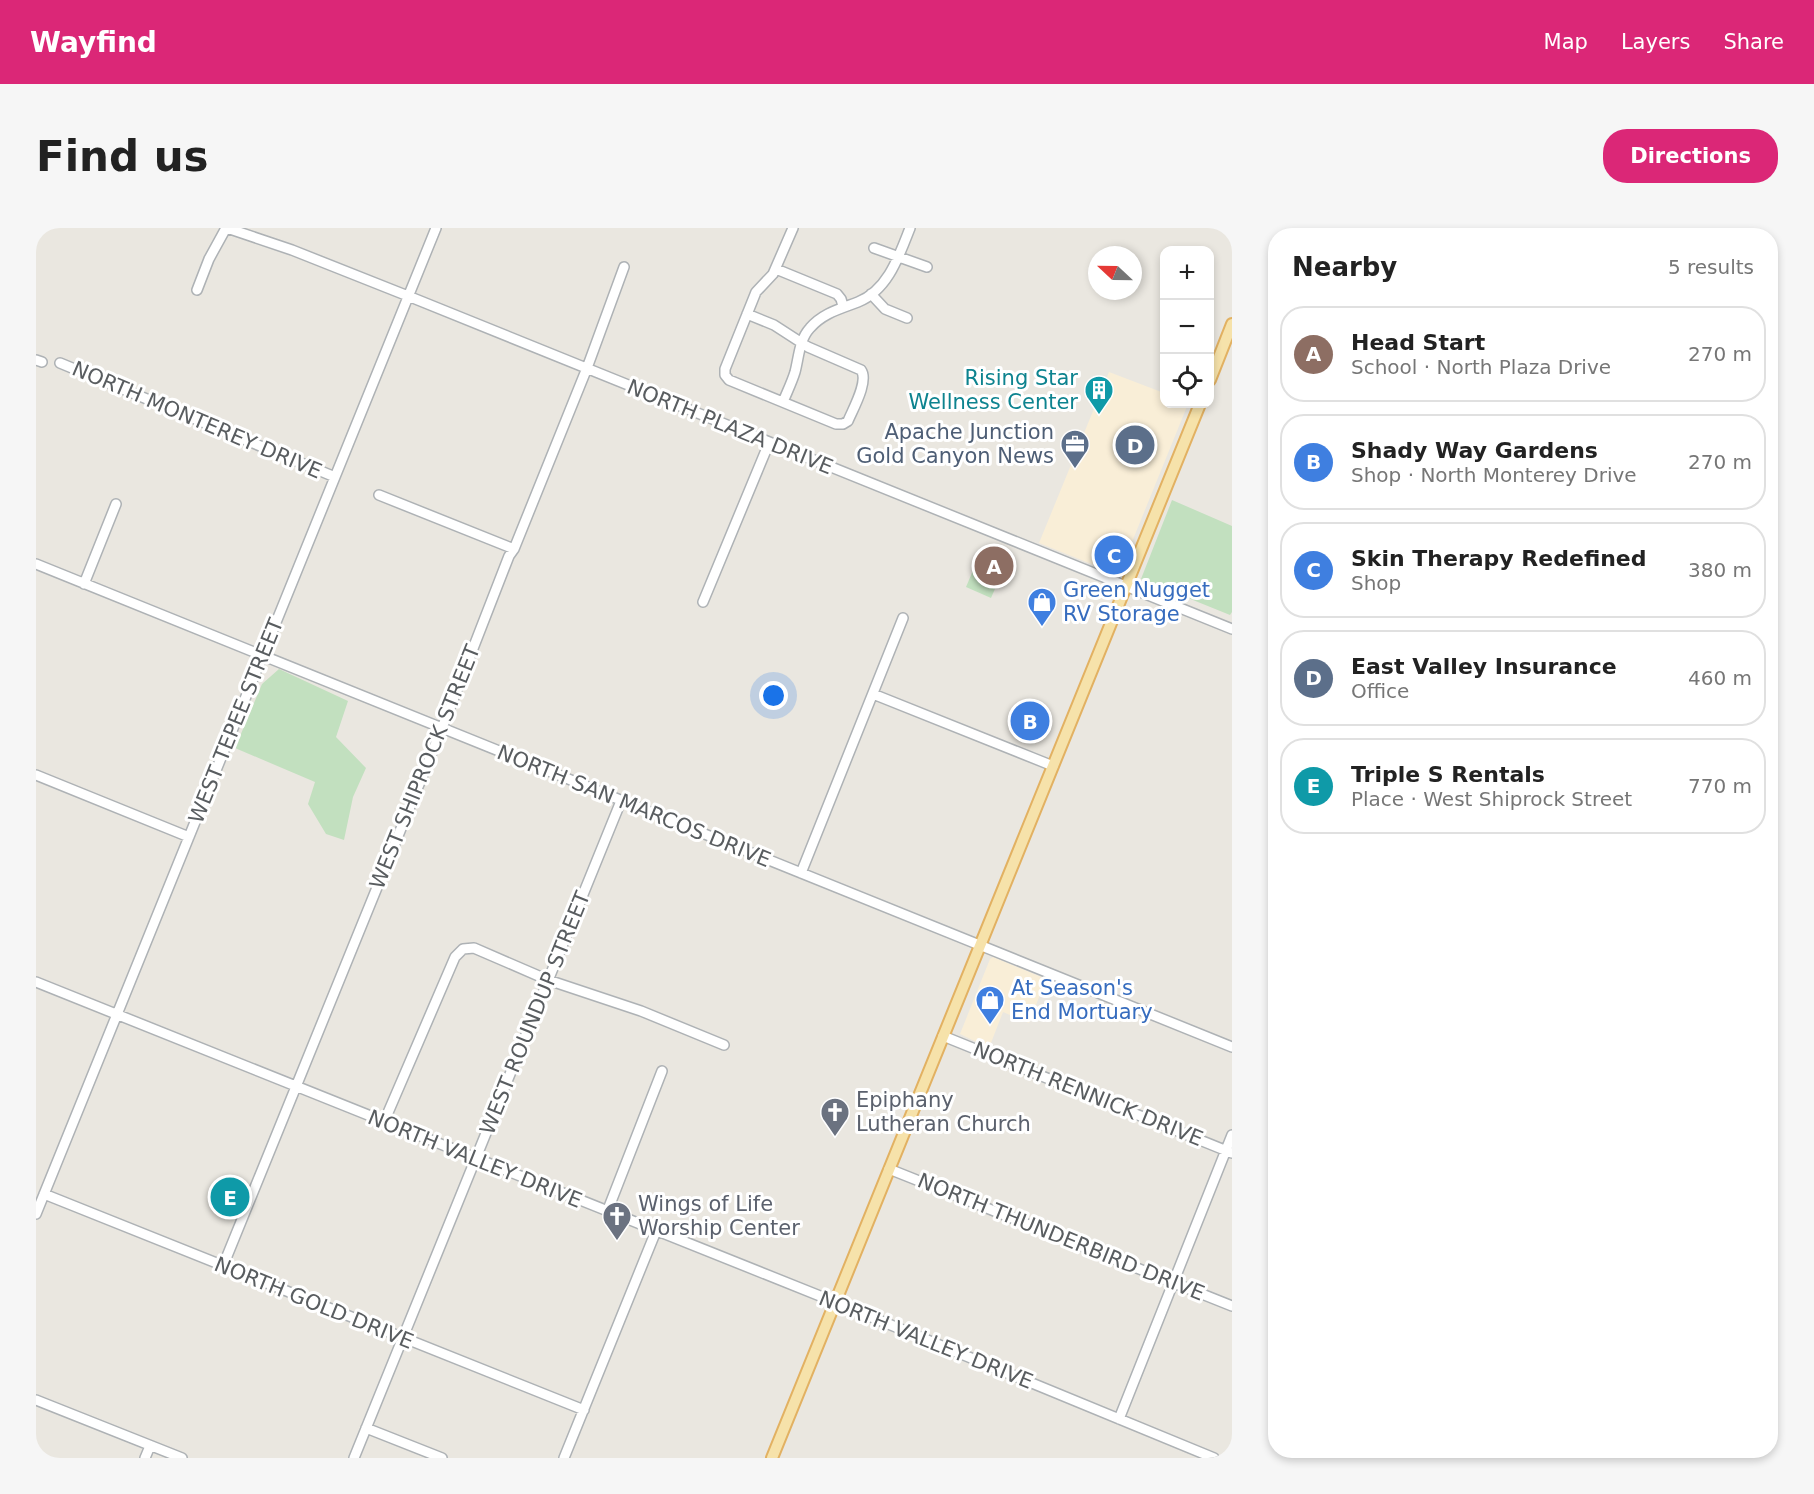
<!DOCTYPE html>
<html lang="en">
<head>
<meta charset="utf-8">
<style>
	:root { --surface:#fff; --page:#f6f6f6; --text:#222; --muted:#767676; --line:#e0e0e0; --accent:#db2777 }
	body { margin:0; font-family:"DejaVu Sans",sans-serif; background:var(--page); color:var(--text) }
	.controls { position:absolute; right:18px; top:18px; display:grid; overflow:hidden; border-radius:12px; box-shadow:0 3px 9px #0003 }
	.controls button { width:54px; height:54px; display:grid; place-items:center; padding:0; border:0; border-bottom:2px solid var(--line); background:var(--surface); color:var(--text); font:30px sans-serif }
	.compass { position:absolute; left:1052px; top:18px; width:54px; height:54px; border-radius:50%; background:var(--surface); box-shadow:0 3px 9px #0003; rotate:292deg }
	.you { position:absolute; left:738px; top:468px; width:21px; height:21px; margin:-15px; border:4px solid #fff; border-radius:50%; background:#1a73e8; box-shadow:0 0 0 9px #1a73e833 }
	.badge { display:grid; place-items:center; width:39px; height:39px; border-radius:50%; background:var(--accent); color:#fff; font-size:20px; font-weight:700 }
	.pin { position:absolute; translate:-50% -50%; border:3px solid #fff; box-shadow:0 2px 6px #0006 }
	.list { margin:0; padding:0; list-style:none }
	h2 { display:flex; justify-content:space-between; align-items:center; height:78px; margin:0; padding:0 24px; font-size:26px }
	h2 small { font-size:20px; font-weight:400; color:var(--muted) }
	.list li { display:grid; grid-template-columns:39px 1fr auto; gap:18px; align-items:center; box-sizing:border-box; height:96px; margin:0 12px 12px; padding:0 12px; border:2px solid var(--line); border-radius:24px }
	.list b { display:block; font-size:22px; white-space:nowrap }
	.list p { margin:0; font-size:20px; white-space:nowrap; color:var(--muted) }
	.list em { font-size:20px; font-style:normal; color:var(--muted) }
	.icon { flex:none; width:33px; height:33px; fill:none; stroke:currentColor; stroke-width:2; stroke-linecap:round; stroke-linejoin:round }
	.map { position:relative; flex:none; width:1196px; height:1230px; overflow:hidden; border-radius:24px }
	header { display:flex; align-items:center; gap:36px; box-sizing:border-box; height:84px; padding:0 30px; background:var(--accent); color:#fff }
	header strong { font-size:28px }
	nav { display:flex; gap:33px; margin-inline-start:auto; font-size:21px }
	.intro { display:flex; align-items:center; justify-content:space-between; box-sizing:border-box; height:144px; padding:0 36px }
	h1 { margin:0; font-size:42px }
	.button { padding:15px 27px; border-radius:24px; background:var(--accent); color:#fff; font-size:21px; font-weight:700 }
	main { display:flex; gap:36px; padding:0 36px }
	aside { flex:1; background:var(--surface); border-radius:24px; box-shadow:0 3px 9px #0003 }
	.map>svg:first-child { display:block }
	.commercial { fill:#f9eed7 }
	.green { fill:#c2e0bf }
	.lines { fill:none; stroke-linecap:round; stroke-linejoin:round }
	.minor-casing { stroke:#aeb2b5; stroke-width:12 }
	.major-casing { stroke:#e2b162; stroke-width:14 }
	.minor { stroke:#fff; stroke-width:9 }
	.major { stroke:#f6e2aa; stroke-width:10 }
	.labels { text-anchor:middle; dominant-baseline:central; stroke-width:6; stroke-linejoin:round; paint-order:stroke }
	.culture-label { font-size:21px; fill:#0d838f; stroke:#fff; text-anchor:end }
	.street-label { font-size:21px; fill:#595d60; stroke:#fff }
	.service-label { font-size:21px; fill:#4e5e75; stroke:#fff; text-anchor:end }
	.shop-label { font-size:21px; fill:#366cbe; stroke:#fff; text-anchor:start }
	.worship-label { font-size:21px; fill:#5b616d; stroke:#fff; text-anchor:start }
</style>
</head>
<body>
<header>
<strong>Wayfind</strong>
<nav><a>Map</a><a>Layers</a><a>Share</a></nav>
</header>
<div class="intro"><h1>Find us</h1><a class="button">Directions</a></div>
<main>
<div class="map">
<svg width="1196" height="1230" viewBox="0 0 1196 1230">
	<rect width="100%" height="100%" fill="#eae7e0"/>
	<path class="commercial" d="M1073 144 1128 165V176H1152L1085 341 1078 345 1003 315Z
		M957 729 1010 751 993 795 967 784 953 820 924 806 954 731Z"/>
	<path class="green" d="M1136 272 1196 298V384L1194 387 1105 351Z
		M938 340 947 342 948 340 965 347 955 370 930 359Z
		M243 441 312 473 300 509 330 540 317 569 308 612 290 606 272 576 279 554 199 520 226 456Z"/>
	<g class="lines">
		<g class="minor-casing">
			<path id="minor" d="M191 0 256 22 372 68 1196 401
				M838 20 891 39
				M740 41 801 66 805 71 807 78
				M161 62 173 31 190 0
				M835 66 849 81 871 90
				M711 86 738 97 772 119 825 142C833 153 817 181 812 193L807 196H800L693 152 689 147V141L720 64 737 46 757 0
				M0 132 6 134
				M24 135 299 249
				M747 174C751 164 756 154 759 144 763 129 763 112 774 100 787 85 804 81 822 74 852 62 863 28 874 0
				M343 267 478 321
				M0 336 1196 819
				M48 356 80 276
				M667 374 733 215
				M837 466 1017 538
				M0 547 153 609
				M765 645 867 390
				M0 754 799 1074 1178 1230
				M907 808 1196 925
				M348 894 419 729 427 721 438 720 512 752 605 783 688 817
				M853 941 1196 1078
				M8 966 548 1182
				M571 984 626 843
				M0 986 400 0
				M187 1038 410 490 473 328 478 321 551 140 588 39
				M0 1172 146 1230
				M1083 1191 1196 907
				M330 1200 406 1230
				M109 1230 114 1218
				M318 1230 585 573
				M528 1230 620 1003"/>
		</g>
		<g class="major-casing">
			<path id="major" d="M1174 152 1196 96
				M736 1230 1164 176"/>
		</g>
		<use href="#minor" class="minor"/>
		<use href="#major" class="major"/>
	</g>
	<defs>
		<g id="building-pin" transform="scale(1.5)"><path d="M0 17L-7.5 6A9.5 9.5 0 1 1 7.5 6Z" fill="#0f9aa8" stroke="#fff"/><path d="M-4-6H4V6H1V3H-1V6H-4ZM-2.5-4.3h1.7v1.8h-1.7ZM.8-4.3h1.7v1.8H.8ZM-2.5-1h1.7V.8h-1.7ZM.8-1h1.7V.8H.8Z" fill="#fff"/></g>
		<g id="office-pin" transform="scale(1.5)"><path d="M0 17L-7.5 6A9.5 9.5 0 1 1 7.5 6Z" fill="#5c6f8a" stroke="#fff"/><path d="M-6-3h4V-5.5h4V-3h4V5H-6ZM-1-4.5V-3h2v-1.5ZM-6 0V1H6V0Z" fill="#fff"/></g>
		<g id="shop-pin" transform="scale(1.5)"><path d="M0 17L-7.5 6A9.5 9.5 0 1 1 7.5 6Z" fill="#3f7fe0" stroke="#fff"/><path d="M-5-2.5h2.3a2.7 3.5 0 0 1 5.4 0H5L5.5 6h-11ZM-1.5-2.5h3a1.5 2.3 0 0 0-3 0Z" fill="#fff"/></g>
		<g id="church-pin" transform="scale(1.5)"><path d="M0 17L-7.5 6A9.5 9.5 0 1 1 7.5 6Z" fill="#6b7280" stroke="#fff"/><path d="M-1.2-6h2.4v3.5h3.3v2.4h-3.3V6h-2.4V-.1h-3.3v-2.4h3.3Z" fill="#fff"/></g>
	</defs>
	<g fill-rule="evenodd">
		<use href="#building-pin" x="1063" y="162"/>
		<use href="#office-pin" x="1039" y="216"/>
		<use href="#shop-pin" x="1006" y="374"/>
		<use href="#shop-pin" x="954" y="772"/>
		<use href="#church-pin" x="799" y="884"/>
		<use href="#church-pin" x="581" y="988"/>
	</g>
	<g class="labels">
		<g class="culture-label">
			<text x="1042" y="150">Rising Star<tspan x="1042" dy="24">Wellness Center</tspan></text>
		</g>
		<g class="street-label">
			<text transform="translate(161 192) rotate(23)">NORTH MONTEREY DRIVE</text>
			<text transform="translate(694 199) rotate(22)">NORTH PLAZA DRIVE</text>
			<text transform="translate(200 493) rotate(-68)">WEST TEPEE STREET</text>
			<text transform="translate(389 539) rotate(-68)">WEST SHIPROCK STREET</text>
			<text transform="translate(598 578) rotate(22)">NORTH SAN MARCOS DRIVE</text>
			<text transform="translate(499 785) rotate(-68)">WEST ROUNDUP STREET</text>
			<text transform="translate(1052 866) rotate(22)">NORTH RENNICK DRIVE</text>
			<text transform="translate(439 931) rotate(22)">NORTH VALLEY DRIVE</text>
			<text transform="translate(1025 1009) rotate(22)">NORTH THUNDERBIRD DRIVE</text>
			<text transform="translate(278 1075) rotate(22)">NORTH GOLD DRIVE</text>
			<text transform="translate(890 1112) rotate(22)">NORTH VALLEY DRIVE</text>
		</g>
		<g class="service-label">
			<text x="1018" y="204">Apache Junction<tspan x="1018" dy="24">Gold Canyon News</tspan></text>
		</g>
		<g class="shop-label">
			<text x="1027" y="362">Green Nugget<tspan x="1027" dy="24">RV Storage</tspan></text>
			<text x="975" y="760">At Season's<tspan x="975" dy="24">End Mortuary</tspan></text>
		</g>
		<g class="worship-label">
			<text x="820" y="872">Epiphany<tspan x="820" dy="24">Lutheran Church</tspan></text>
			<text x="602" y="976">Wings of Life<tspan x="602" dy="24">Worship Center</tspan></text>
		</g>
	</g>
</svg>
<div class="controls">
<button>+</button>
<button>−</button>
<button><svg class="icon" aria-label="locate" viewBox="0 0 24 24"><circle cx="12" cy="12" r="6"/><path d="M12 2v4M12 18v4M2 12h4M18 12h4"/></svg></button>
</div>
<svg class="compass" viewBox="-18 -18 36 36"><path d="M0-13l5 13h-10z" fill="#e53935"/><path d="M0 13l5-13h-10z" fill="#767676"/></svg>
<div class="you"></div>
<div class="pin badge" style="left:958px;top:338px;background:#8d6e63">A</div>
<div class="pin badge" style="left:994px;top:493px;background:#3f7fe0">B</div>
<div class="pin badge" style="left:1078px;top:327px;background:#3f7fe0">C</div>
<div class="pin badge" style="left:1099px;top:217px;background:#5c6f8a">D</div>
<div class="pin badge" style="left:194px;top:969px;background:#0f9aa8">E</div>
</div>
<aside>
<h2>Nearby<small>5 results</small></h2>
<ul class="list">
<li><span class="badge" style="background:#8d6e63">A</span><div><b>Head Start</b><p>School · North Plaza Drive</p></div><em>270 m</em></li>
<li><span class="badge" style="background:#3f7fe0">B</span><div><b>Shady Way Gardens</b><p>Shop · North Monterey Drive</p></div><em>270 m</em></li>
<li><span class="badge" style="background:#3f7fe0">C</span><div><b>Skin Therapy Redefined</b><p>Shop</p></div><em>380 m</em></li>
<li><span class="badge" style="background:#5c6f8a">D</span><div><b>East Valley Insurance</b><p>Office</p></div><em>460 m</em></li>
<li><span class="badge" style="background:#0f9aa8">E</span><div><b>Triple S Rentals</b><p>Place · West Shiprock Street</p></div><em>770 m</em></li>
</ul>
</aside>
</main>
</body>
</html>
